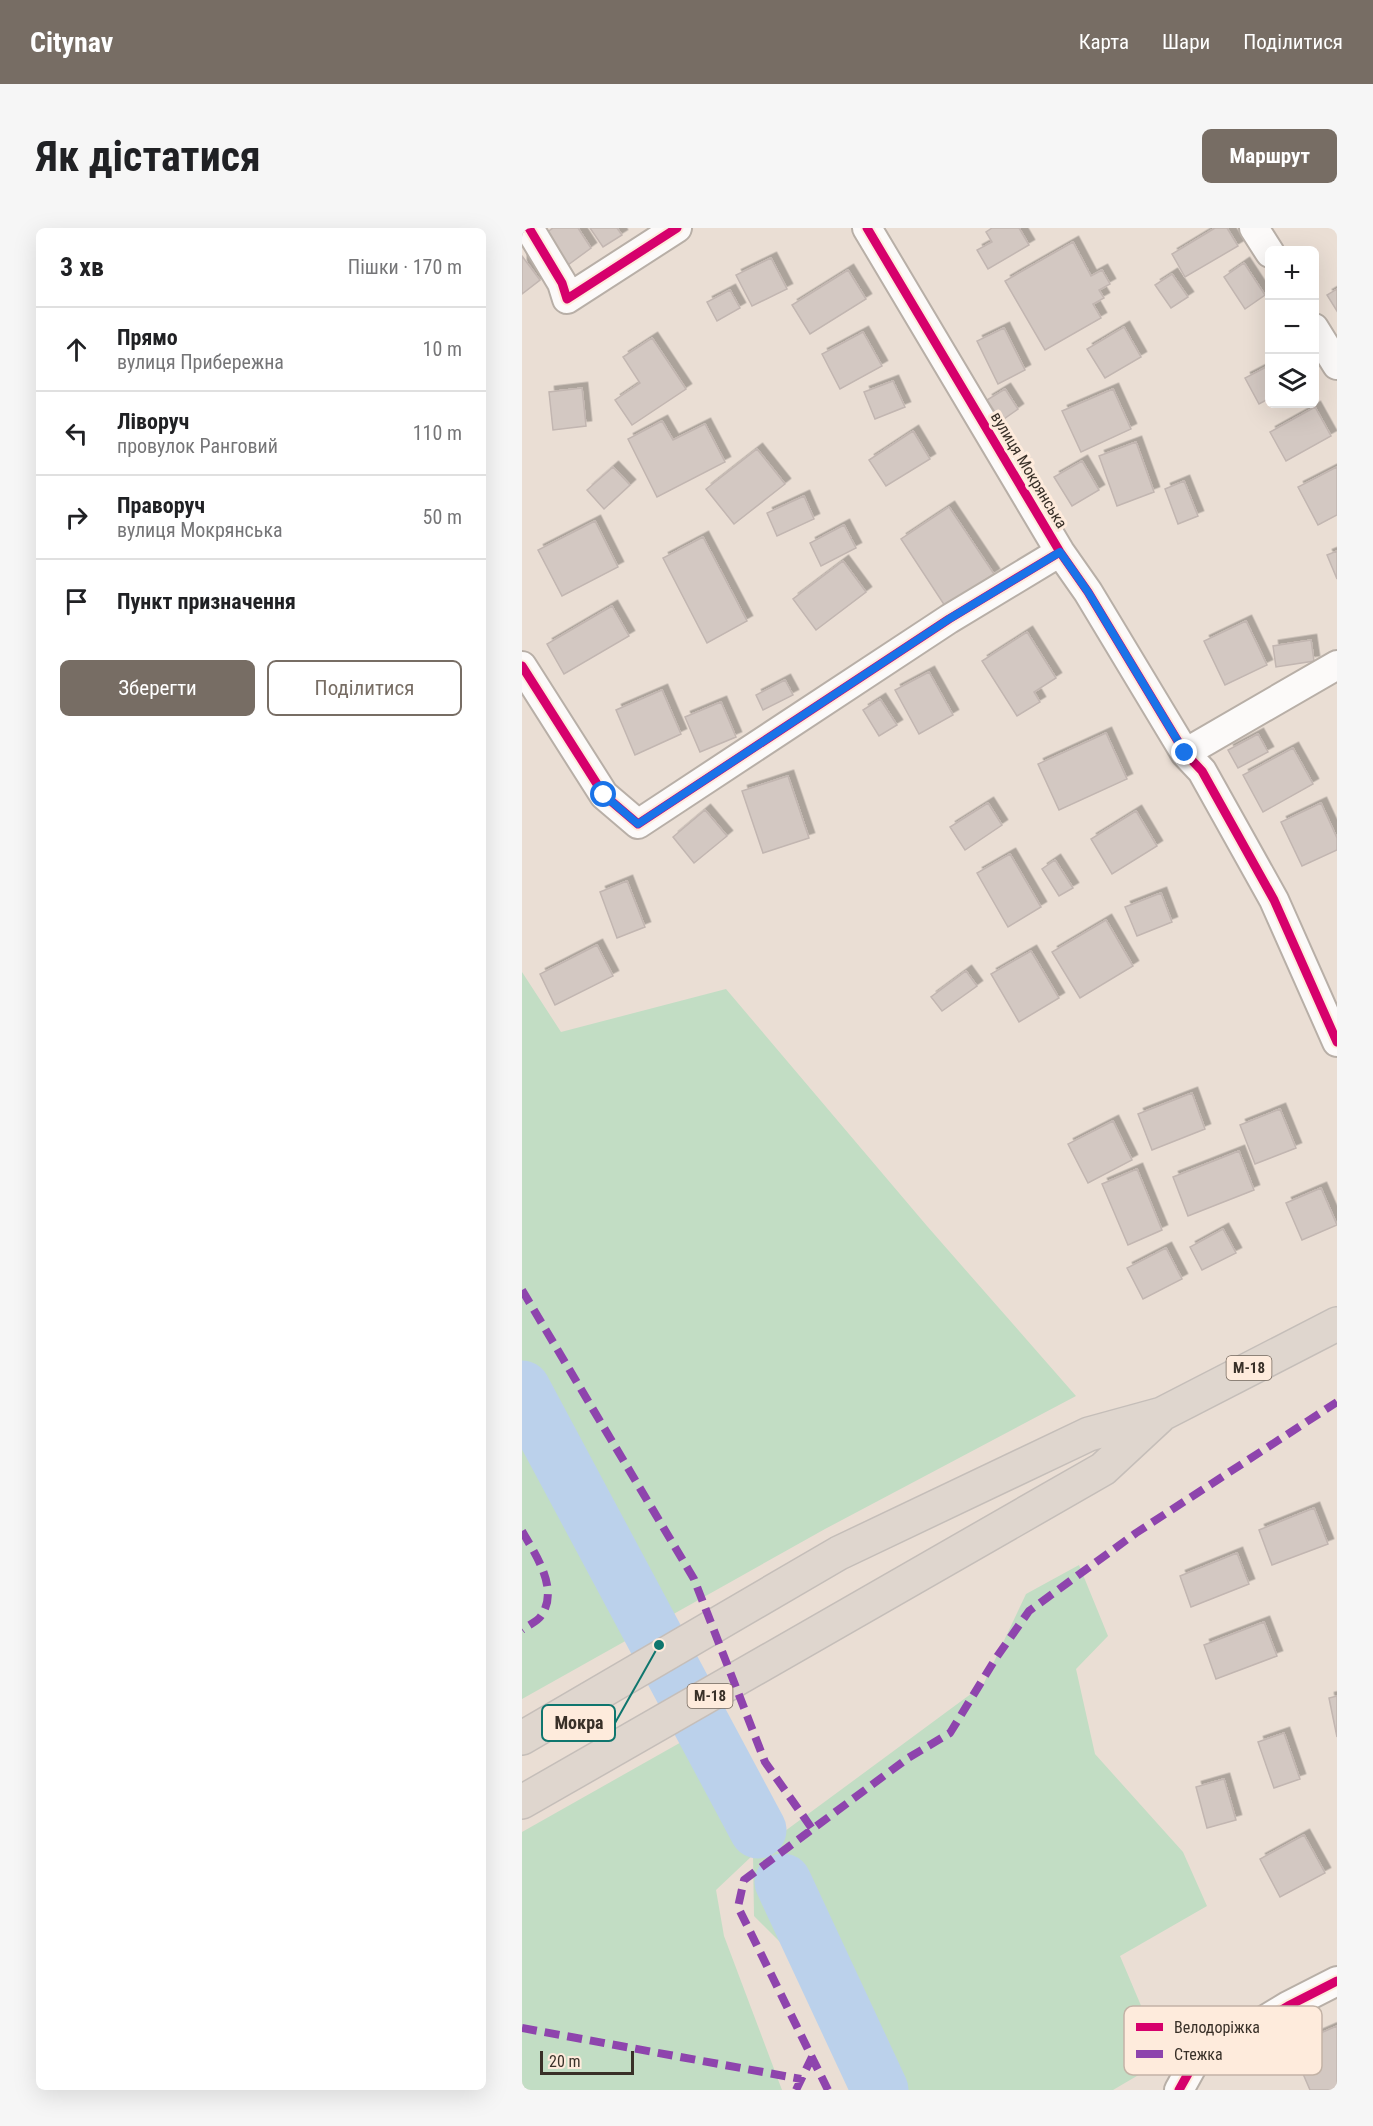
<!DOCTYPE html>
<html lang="uk">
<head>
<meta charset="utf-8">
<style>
	:root { --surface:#fff; --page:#f6f6f6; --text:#202124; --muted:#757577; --line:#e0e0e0; --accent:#776d64 }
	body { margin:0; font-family:"Roboto Condensed",sans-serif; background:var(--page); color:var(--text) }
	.controls { position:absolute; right:18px; top:18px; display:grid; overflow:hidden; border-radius:9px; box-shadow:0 6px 24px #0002 }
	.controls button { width:54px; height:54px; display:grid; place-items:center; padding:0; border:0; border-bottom:2px solid var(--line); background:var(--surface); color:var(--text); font:30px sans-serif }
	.scale { position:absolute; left:18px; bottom:15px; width:94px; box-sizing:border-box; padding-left:6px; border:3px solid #393028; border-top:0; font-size:16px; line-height:21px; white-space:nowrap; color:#393028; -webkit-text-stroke:4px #feebdc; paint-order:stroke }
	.stop { position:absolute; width:18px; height:18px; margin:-14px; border:4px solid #1a73e8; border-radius:50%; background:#fff }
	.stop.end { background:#1a73e8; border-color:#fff; box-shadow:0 2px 6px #0008 }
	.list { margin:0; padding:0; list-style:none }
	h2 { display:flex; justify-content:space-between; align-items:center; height:78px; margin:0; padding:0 24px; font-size:26px }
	h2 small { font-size:20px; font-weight:400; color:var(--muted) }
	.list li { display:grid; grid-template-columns:39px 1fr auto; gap:18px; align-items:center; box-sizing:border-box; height:84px; padding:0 24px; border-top:2px solid var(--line) }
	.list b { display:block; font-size:22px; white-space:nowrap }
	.list p { margin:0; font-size:20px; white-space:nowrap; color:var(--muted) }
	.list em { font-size:20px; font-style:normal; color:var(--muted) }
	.actions { display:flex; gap:12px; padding:18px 24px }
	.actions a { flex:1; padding:14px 0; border:2px solid var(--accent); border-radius:9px; text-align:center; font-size:21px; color:var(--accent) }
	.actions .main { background:var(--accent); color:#fff }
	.icon { flex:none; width:33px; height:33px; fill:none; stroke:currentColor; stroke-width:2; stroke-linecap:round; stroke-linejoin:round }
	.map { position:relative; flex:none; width:815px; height:1862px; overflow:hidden; border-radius:9px }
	header { display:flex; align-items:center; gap:36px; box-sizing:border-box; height:84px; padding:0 30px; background:var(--accent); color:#fff }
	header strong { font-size:28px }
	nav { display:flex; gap:33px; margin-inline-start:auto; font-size:21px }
	.intro { display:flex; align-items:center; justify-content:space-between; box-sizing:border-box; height:144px; padding:0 36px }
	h1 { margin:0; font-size:42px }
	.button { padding:15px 27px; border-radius:9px; background:var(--accent); color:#fff; font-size:21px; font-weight:700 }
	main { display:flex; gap:36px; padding:0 36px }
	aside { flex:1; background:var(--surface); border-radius:9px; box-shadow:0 6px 24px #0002 }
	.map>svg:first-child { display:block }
	.green { fill:#c2ddc4 }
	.water { fill:#bbd1eb }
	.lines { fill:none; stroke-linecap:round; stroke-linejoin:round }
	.river { stroke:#bbd1eb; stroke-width:57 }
	.building { fill:#d3c8c2; stroke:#c2b6b1; stroke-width:1.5; filter:url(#shadow) }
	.minor-casing { stroke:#b8afa7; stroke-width:32 }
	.trunk-casing { stroke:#c5beb9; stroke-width:36 }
	.minor { stroke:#fcfaf9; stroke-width:28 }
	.trunk { stroke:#dfd6ce; stroke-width:33 }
	.quiet { stroke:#8e44ad; stroke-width:8; stroke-dasharray:15 8; stroke-linecap:butt }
	.cycleway-casing { stroke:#feebdc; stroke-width:13 }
	.cycleway { stroke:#d6006c; stroke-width:9 }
	.route { stroke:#1a73e8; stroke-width:8 }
	.labels { text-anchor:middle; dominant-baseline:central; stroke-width:6; stroke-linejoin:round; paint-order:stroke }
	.shield { fill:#feebdc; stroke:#74685e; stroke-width:1.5 }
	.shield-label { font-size:15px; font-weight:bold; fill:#393028 }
	.street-label { font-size:16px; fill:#393028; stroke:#feebdc }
	.key { fill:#feebdc; stroke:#c3b3a6; stroke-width:1.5 }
	.key-label { font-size:16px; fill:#393028 }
	.leader { fill:none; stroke:#0f766e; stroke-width:2 }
	.callout-dot { fill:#0f766e; stroke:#feebdc; stroke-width:2 }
	.callout { fill:#feebdc; stroke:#0f766e; stroke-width:2 }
	.callout-label { font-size:18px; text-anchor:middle; font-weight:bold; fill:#393028 }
</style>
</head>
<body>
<header>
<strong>Citynav</strong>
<nav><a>Карта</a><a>Шари</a><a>Поділитися</a></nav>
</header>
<div class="intro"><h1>Як дістатися</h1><a class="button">Маршрут</a></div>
<main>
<aside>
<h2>3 хв<small>Пішки · 170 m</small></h2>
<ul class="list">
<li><svg class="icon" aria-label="ahead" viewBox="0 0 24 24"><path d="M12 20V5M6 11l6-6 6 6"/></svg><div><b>Прямо</b><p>вулиця Прибережна</p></div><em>10 m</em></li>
<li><svg class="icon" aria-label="left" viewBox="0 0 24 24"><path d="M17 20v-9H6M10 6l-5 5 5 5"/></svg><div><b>Ліворуч</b><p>провулок Ранговий</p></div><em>110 m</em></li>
<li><svg class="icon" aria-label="right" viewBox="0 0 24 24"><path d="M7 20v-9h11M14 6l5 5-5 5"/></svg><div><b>Праворуч</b><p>вулиця Мокрянська</p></div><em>50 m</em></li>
<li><svg class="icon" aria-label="arrive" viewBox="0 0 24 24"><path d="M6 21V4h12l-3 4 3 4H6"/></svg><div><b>Пункт призначення</b></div></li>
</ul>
<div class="actions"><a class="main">Зберегти</a><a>Поділитися</a></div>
</aside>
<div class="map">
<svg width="815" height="1862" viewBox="0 0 815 1862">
	<defs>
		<filter id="shadow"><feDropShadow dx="5.5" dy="-5.5" stdDeviation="0" flood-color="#0004"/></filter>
	</defs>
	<rect width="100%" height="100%" fill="#eaded4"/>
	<path class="green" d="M0 744 39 804 204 761 405 998 554 1168 303 1301 0 1471Z
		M557 1337 586 1408 554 1441 573 1526 661 1624 685 1678 598 1728 642 1832 591 1862H336L282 1738 232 1688 231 1627 194 1662 202 1708 260 1862H0V1604L170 1508 232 1626 461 1457 504 1366Z"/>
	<path class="water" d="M264 1660 281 1666 373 1862H342L263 1688Z"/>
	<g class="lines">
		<path class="river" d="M0 1161 236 1602
			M261 1654 358 1862"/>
	</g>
	<path class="building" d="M31 0H56L69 20 46 37 24 5Z
		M68 0H95L100 7 81 19Z
		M470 0H497L507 17 466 41 455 22 470 14 464 4Z
		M693 0H705L716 18 663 49 650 26Z
		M551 14 569 48 580 42 588 56 577 62 582 70 571 76 579 90 523 122 483 53Z
		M0 28 18 52 0 66Z
		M249 30 265 61 230 78 214 47Z
		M722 35 743 67 723 81 702 49Z
		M326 42 344 71 288 106 270 77Z
		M650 46 666 69 649 80 633 57Z
		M815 61V83L805 67Z
		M208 62 218 80 195 93 185 74Z
		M602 99 619 129 583 150 565 121Z
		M482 100 503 142 476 156 455 113Z
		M341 104 360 138 318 161 300 126Z
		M130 110 164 161 110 197 93 172 118 155 101 129Z
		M748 137V170L737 176 723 150Z
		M371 153 383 179 353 191 342 164Z
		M60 160 64 198 31 202 27 164Z
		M483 161 496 181 479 193 465 172Z
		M591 161 609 201 559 224 540 183Z
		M793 179 809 208 764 233 748 204Z
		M140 193 151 212 183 196 203 234 135 269 106 211Z
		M391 203 408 231 364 258 347 232Z
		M614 214 632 264 595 278 577 228Z
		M235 221 263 256 212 296 184 261Z
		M560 233 577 262 550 278 532 249Z
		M91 239 108 257 82 281 65 262Z
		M815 239V287L796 297 776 259Z
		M662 253 676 288 656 296 643 261Z
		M282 268 292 291 255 308 245 285Z
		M427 279 472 346 423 378 379 311Z
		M73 293 96 339 40 368 16 322Z
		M322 297 334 320 299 338 288 315Z
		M181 309 225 393 185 415 141 330Z
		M815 323V351L805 327Z
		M321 333 344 364 294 402 271 371Z
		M90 378 107 408 42 446 25 416Z
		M724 393 745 437 703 457 682 413Z
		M505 404 534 450 512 464 518 474 495 488 460 433Z
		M789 412 792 433 754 439 751 418Z
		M407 444 431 487 397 506 373 462Z
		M263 452 271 467 241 482 234 467Z
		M140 462 159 506 113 527 94 482Z
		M358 471 375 497 357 508 341 482Z
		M199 474 214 509 178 524 163 489Z
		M584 505 605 551 537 582 516 536Z
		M736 506 746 524 716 540 706 522Z
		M771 520 791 556 741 584 721 547Z
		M266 548 287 610 241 625 220 563Z
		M466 575 480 597 443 622 428 599Z
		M799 575 815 610V622L780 638 759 594Z
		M183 582 205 608 172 635 151 609Z
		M614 583 635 618 590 646 569 611Z
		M488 626 519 679 486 699 455 645Z
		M533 632 551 660 537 668 520 641Z
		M105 653 123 699 95 710 78 664Z
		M639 665 650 694 615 708 603 679Z
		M584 692 611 738 558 770 530 724Z
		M75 717 91 748 33 777 18 746Z
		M509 723 537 770 497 794 469 746Z
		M444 743 455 758 420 783 409 769Z
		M670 865 683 901 630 922 616 886Z
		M758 881 774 920 733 936 718 897Z
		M591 893 610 932 566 955 546 916Z
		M717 923 732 962 666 988 651 949Z
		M615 941 640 1002 606 1017 580 956Z
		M799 960 815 997 780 1012 764 975Z
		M701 1001 714 1025 680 1042 668 1019Z
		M644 1020 660 1051 621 1071 605 1040Z
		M792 1280 806 1316 750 1337 737 1302Z
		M715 1325 727 1356 669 1379 658 1348Z
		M742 1394 755 1428 694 1451 682 1417Z
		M815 1468V1509L807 1470Z
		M762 1505 778 1551 752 1560 736 1514Z
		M702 1551 714 1592 685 1600 674 1559Z
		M782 1607 803 1645 758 1669 738 1631Z
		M815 1798V1862H788L769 1818Z"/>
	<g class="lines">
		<g class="minor-casing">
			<path id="minor" d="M7 0 40 55 45 71 155 0
				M345 0 538 324 566 364 663 525 680 543 752 672 815 814
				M732 0 748 25
				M792 100 815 137
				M0 438 82 567 116 596 427 391 538 324
				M663 525 815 437
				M657 1862 672 1835 766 1778 815 1753"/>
		</g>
		<g class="trunk-casing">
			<path id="trunk" d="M0 1510 317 1325 567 1206 640 1186 815 1096
				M0 1574 581 1241 637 1189"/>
		</g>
		<use href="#minor" class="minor"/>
		<use href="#trunk" class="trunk"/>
		<path class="quiet" d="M0 1062 172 1351 243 1534 291 1602
			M0 1303C13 1326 38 1361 19 1388 16 1393 5 1398 0 1402
			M0 1800 279 1851
			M274 1862 290 1829
			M306 1862 216 1679 222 1652 386 1530 428 1505 474 1430 507 1383 614 1305 815 1174"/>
		<g class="cycleway-casing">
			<path id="cycleway" d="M7 0 40 55 45 71 155 0
				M345 0 538 324 566 364 663 525 680 543 752 672 815 814
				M0 438 82 567 116 596 427 391 538 324
				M657 1862 672 1835 766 1778 815 1753"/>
		</g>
		<use href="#cycleway" class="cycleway"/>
	</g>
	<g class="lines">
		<path class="route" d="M82 567 116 596 427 391 538 324 566 364 663 525"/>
	</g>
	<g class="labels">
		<g class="shield">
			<rect x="704.5" y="1128" width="45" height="24" rx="4.5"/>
			<rect x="165.5" y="1456" width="45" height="24" rx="4.5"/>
		</g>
		<g class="shield-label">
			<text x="727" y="1140">М-18</text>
			<text x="188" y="1468">М-18</text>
		</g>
		<g class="street-label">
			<text transform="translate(507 242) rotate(59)">вулиця Мокрянська</text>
		</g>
	</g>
	<rect x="602" y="1778" width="198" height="69" rx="9" class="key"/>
	<rect x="614" y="1795" width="27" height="8" fill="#d6006c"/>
	<rect x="614" y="1822" width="27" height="8" fill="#8e44ad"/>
	<g class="key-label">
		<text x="652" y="1805">Велодоріжка</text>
		<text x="652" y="1832">Стежка</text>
	</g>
	<path class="leader" d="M137 1417L93 1495"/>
	<circle class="callout-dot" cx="137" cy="1417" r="6"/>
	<rect class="callout" x="20" y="1477" width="73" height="36" rx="6"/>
	<g class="callout-label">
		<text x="57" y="1501">Мокра</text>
	</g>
</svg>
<div class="controls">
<button>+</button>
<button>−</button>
<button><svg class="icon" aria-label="layers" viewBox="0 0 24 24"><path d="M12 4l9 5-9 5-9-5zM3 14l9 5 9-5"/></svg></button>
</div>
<div class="scale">20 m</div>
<div class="stop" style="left:82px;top:567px"></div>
<div class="stop end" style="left:663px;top:525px"></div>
</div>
</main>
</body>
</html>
